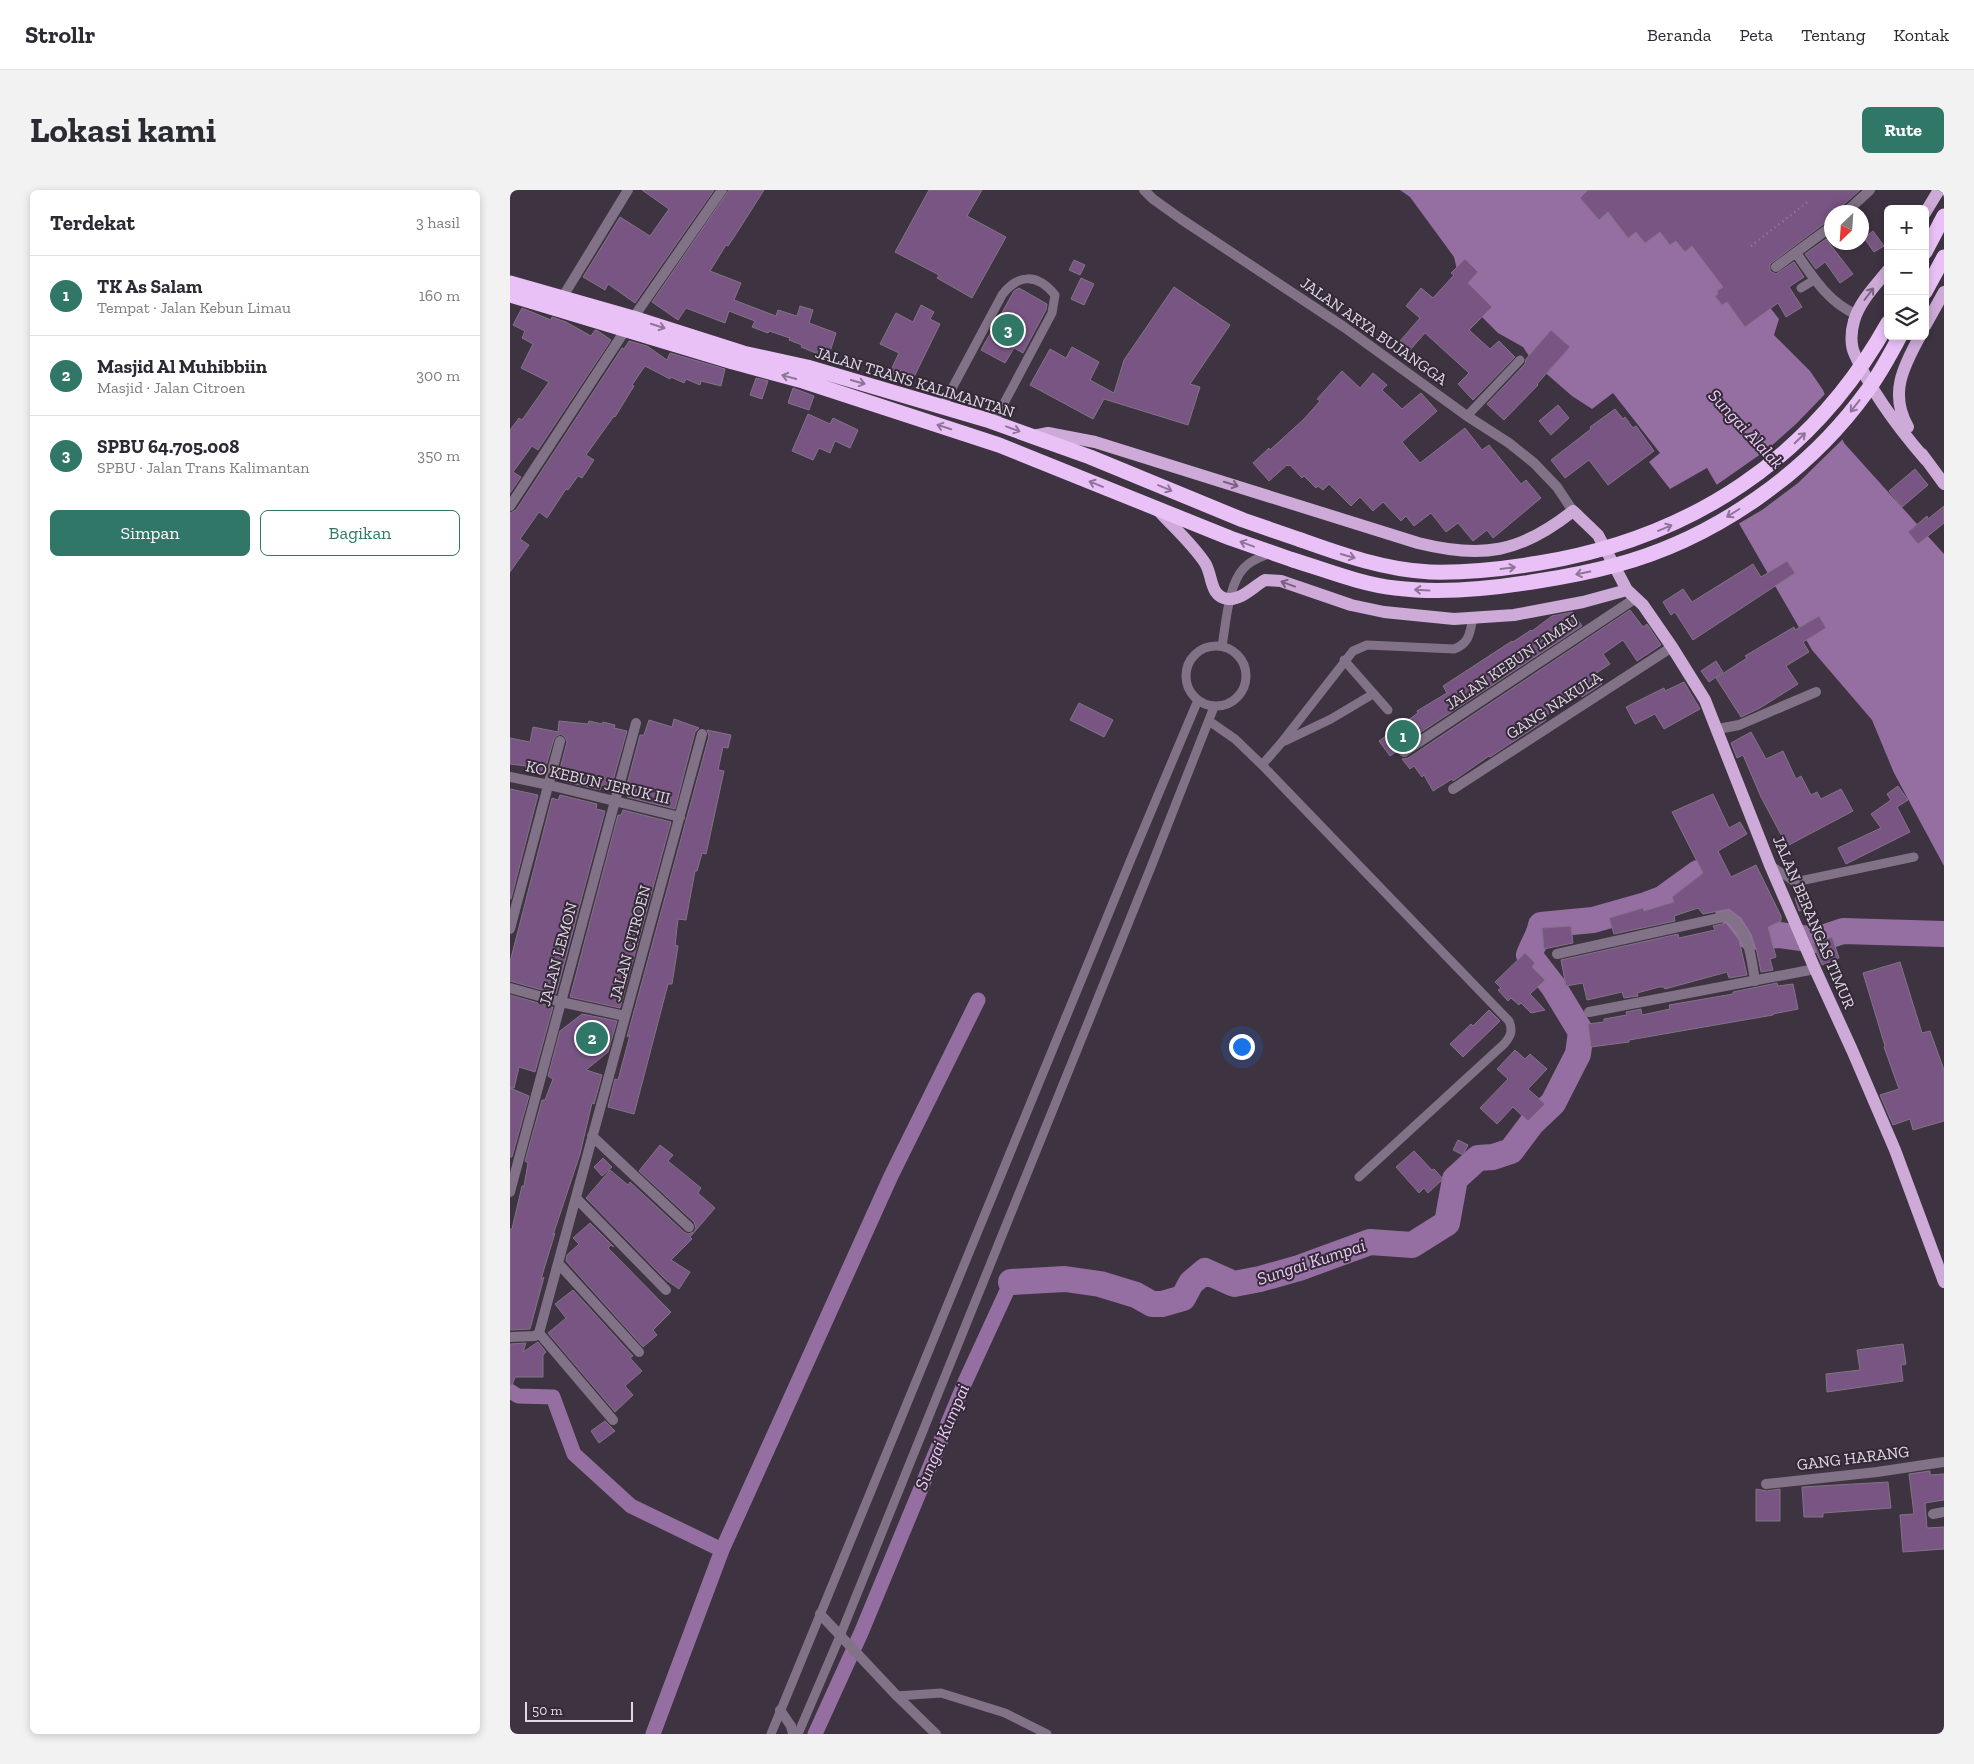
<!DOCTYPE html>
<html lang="id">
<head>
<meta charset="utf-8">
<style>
	:root { --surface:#fff; --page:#f2f2f3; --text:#2b2b33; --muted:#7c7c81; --line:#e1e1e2; --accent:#317767 }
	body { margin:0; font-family:"Zilla Slab",serif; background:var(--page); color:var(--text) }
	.controls { position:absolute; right:15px; top:15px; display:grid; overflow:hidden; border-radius:8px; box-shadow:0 2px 8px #0003 }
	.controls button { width:45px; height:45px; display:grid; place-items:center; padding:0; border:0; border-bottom:1px solid var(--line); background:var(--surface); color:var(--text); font:25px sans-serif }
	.compass { position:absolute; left:1314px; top:15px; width:45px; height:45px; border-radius:50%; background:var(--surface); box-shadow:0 2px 8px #0003; rotate:205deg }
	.scale { position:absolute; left:15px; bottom:12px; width:108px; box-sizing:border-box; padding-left:5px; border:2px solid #e0d9e3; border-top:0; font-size:14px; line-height:18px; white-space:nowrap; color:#e0d9e3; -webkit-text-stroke:4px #332937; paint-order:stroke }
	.you { position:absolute; left:731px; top:856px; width:18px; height:18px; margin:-12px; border:4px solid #fff; border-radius:50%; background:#1a73e8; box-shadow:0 0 0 8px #1a73e833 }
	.badge { display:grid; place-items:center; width:32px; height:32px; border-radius:50%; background:var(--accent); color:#fff; font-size:16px; font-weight:700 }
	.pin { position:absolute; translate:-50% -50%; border:2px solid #fff; box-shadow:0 1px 5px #0006 }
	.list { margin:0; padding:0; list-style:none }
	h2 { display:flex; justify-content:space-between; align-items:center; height:65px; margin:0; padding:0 20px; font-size:21px }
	h2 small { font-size:16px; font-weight:400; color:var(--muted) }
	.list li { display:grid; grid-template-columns:32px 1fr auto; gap:15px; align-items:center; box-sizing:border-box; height:80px; padding:0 20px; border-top:1px solid var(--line) }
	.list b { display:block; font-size:19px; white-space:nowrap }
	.list p { margin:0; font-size:16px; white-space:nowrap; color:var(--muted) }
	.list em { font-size:16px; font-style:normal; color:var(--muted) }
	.actions { display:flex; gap:10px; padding:15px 20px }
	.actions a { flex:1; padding:11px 0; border:1px solid var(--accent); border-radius:8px; text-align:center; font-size:18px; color:var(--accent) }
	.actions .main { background:var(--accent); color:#fff }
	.icon { flex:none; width:28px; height:28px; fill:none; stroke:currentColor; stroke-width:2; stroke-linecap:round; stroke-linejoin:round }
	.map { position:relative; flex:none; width:1434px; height:1544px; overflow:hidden; border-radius:8px }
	header { display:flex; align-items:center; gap:30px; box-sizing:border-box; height:70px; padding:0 25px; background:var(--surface); border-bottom:1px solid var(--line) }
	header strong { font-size:24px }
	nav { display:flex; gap:28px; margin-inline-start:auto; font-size:18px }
	.intro { display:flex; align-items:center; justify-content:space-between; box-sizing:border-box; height:120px; padding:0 30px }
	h1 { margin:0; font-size:35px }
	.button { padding:12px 22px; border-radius:8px; background:var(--accent); color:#fff; font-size:18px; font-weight:700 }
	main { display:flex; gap:30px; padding:0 30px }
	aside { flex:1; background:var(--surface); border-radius:8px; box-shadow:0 2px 8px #0003 }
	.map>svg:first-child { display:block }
	.water { fill:#956fa1 }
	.pier { fill:#3e3341 }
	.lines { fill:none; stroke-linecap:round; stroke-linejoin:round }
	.canal { stroke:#956fa1; stroke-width:15 }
	.river { stroke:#956fa1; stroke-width:26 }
	.building { fill:#795584; stroke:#817485 }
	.path { stroke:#8e8591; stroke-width:2.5; stroke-dasharray:1 4; stroke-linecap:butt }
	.lane { stroke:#827287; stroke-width:9 }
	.street { stroke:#827287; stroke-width:10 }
	.primary { stroke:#cdaad7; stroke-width:12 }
	.highway { stroke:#eac1f7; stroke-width:15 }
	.highway-bridge { stroke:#eac1f7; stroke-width:15 }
	.oneway { stroke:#78637f }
	.oneway2 { stroke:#8e7597 }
	.labels { text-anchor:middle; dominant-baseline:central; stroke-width:4; stroke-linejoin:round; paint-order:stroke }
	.street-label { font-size:16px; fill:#e0d9e3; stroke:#332937 }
	.water-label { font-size:18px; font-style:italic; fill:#edcbf7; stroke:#332937 }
</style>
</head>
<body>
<header>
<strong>Strollr</strong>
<nav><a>Beranda</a><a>Peta</a><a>Tentang</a><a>Kontak</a></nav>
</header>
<div class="intro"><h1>Lokasi kami</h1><a class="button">Rute</a></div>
<main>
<aside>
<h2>Terdekat<small>3 hasil</small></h2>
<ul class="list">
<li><span class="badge">1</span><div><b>TK As Salam</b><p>Tempat · Jalan Kebun Limau</p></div><em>160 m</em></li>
<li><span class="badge">2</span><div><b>Masjid Al Muhibbiin</b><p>Masjid · Jalan Citroen</p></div><em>300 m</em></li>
<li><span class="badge">3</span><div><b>SPBU 64.705.008</b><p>SPBU · Jalan Trans Kalimantan</p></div><em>350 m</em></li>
</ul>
<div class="actions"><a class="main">Simpan</a><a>Bagikan</a></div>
</aside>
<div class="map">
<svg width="1434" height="1544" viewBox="0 0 1434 1544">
	<rect width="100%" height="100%" fill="#3e3341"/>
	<path class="water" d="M890 0H1116L1247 101 1269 129 1264 145 1300 181 1313 200 1334 253 1434 364V676L1384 583 1362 530 1302 460 1197 278 1160 299 1139 272 1150 263 1103 203 1082 219 1062 206 1023 172 1013 157 988 143 954 109 944 67 900 7Z"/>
	<path class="pier" d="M1317 202 1334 248 1288 293 1252 320 1228 334 1205 296 1258 259 1286 234Z"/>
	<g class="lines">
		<path class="canal" d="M0 1201 8 1206 43 1207 64 1264 121 1316 212 1360
			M143 1544 212 1360 381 986 468 810
			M305 1544 351 1443 455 1192 501 1092"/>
		<path class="river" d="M501 1092 555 1089 590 1094 626 1105 642 1114H652L673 1108 681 1093 695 1081 724 1094 750 1089 789 1078 860 1052 902 1055 937 1033 945 989 968 968 983 967 1001 961 1022 933 1043 913 1068 864 1071 842 1043 796 1019 765C1023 754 1029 746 1031 735L1083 730 1136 715 1152 709 1188 683 1198 691 1240 747 1269 745 1306 750 1333 741 1434 744"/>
	</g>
	<path class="building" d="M132 0H204L125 113 98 94 95 100 73 87 110 27 140 46 159 19Z
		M219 0H254L228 41 218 56 216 55 200 81 231 93 224 110 266 126 268 120 287 126 290 116 303 120 299 133 326 143 318 168 291 157 292 155 279 150 280 148 259 141 258 143 242 137 245 131 219 121 215 133 176 118 168 130 142 112Z
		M419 0H472L457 26 496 47 462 108 427 88 429 85 385 62Z
		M1078 0H1350L1331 17 1328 22H1322V28L1319 30 1260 74V81L1266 84 1284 72 1294 87 1279 97 1292 117 1276 127 1268 113 1235 137 1217 112 1212 115 1205 106 1208 104 1207 101 1213 97 1182 56 1175 62 1166 51 1160 55 1150 42 1135 53 1126 42 1118 48 1098 22 1089 30 1070 8Z
		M1363 41 1374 56 1364 62 1354 48Z
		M1316 49 1343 84 1330 93 1315 72 1306 79 1295 64Z
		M955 69 968 82 958 93 982 117 959 140 980 159 989 151 1005 167 963 210 948 194 959 183 915 143 900 160 890 151 910 128 896 116 911 98 923 108 944 85 941 83Z
		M564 70 575 75 570 85 559 80Z
		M571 88 584 94 574 115 561 109Z
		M664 97 720 135 680 194 690 197 678 235 594 209 583 229 520 195 540 159 556 168 562 157 589 172 580 190 604 203 614 170Z
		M509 98 537 114 536 120 513 163 504 158 495 173 471 160 504 101Z
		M411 115 424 122 420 129 430 134 402 191 380 182 389 163 370 154 386 123 403 132Z
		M12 118 41 130 42 127 56 132 81 146 85 140 88 141 101 150 28 260 22 256 3 282 11 287 0 303V240L9 228 12 230 39 192 11 178 23 154 12 148 15 141 3 135Z
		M1041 140 1060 157 1027 194 1028 195 994 230 977 214 1015 174 1016 169Z
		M119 151 137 156 157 170 160 163 215 179 211 196 191 191 190 195 176 189 174 193 161 187 160 189 135 176 122 195 124 196 105 227 104 226 76 265 84 270 72 288 68 286 58 300 56 299 37 328 29 322 10 349 19 355 0 382V323L6 320 112 158 114 159Z
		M832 181 850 198 863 183 877 195 872 200 892 219 911 203 927 221 892 252 910 273 955 238 972 260 979 255 1011 294 1016 290 1031 308 983 348 977 340 963 351 948 333 936 342 921 323 904 336 896 326 891 331 873 312 863 321 850 307 841 316 819 294 813 300 808 296 806 298 794 286 792 288 780 275 778 276 777 275 759 291 743 273 759 258 760 260 794 229 810 211 807 209Z
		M246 188 258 191 252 209 240 205Z
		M283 198 304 206 299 220 278 213Z
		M1048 215 1059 228 1041 245 1029 231Z
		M1105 219 1113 229 1115 227 1123 238 1126 236 1144 261 1098 295 1079 270 1055 288 1041 270 1081 239 1080 237Z
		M298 224 320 234 323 228 348 240 340 258 325 251 320 263 309 258 303 270 282 261Z
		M1405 279 1418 295 1392 317 1379 301Z
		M1434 316V333L1408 354 1398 342 1417 326 1418 329Z
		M1277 371 1285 383 1183 450 1165 422 1161 425 1153 412 1173 399 1182 412 1243 374 1251 387Z
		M1120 420 1133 437 1137 434 1151 455 1127 471 1113 450 1093 464 1100 474 1085 484 1092 494 1072 507 1070 504 1034 527 1036 530 998 555 980 567 979 566 943 591 942 589 923 601 914 585 912 587 904 576 900 579 892 569 898 568Z
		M1063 422 1072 436 890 556 887 561 880 566 869 551 908 523 907 521 937 503 933 496 1002 451 1003 452 1021 440 1022 441 1042 426Z
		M1309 426 1316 438 1293 452 1299 462 1276 476 1288 494 1250 518 1231 527 1206 488 1237 468 1235 466 1284 437 1285 440Z
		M1206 471 1213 482 1199 492 1191 481Z
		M1174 492 1190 519 1154 539 1145 524 1125 534 1116 517 1154 498 1155 501Z
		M569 513 603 530 594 547 560 530Z
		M164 529 189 538 185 542 165 619 117 607 118 603 115 602 130 545H134L139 530 162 537Z
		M49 531 78 534 79 531 92 534 93 532 105 535 104 538 117 541 101 598 92 595 90 600 53 591 54 587 48 586 57 552 55 547 51 544 46 546 44 549 34 583 15 579 16 576 0 574V548L20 552 23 537 48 542Z
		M197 540 221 545 218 558 213 557 208 580 214 581 196 664 192 663 187 681H185L176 730 168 729 165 755 168 756 162 794H158L124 924 98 917 105 889 108 890 120 845 117 847 199 546Z
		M1241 542 1256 569 1273 561 1286 589 1291 586 1301 605 1307 602 1311 609 1331 599 1343 621 1277 656 1251 607 1233 565 1227 568 1221 553Z
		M1388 596 1398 610 1387 617 1400 642 1336 674 1328 658 1371 638 1361 624 1381 610 1377 604Z
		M0 599 28 605 1 709H0Z
		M1203 604 1219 638 1230 632 1237 644 1208 661 1221 687 1246 675 1271 726V731L1258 737 1266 767 1260 769 1263 780 1251 782 1247 762 1241 744 1231 728 1219 719 1193 724 1188 718 1164 726 1165 731 1104 744 1099 728 1133 718 1134 721 1164 712 1162 707 1193 683 1162 622Z
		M50 605 87 614 86 619 95 621 46 804 0 791V772L42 608 48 610Z
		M113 620 161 632 110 818 60 807 108 625H111Z
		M1298 703 1302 717 1289 721 1285 708Z
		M1216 733 1229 750 1237 785 1219 788 1217 782 1155 799 1154 797H1149L1127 803 1128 806 1114 808 1112 802 1077 810 1073 793 1056 796 1051 770 1168 744 1169 748 1205 740 1203 736Z
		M1061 736 1063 753 1034 759 1032 738Z
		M1322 747 1329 768 1312 775 1303 754Z
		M1015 763 1025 773 1022 777 1035 790 1020 804 1035 820 1021 823 1011 813 1009 815 1001 808 998 811 988 800 991 798 985 792Z
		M1390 772 1412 843 1420 841 1434 880V931L1403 940 1400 929 1383 935 1370 905 1389 899 1374 857 1375 856 1353 783Z
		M1267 793 1268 796 1283 794 1288 819 1263 824V825L1119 850V852L1081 857 1078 834 1094 832V829L1117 825 1116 822 1131 819 1132 825 1160 819 1159 815 1223 804V802Z
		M0 805 43 817 25 882 9 877 4 898H0Z
		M979 820 990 831 953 867 940 854 961 834 963 836Z
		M72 824 107 831 98 862 76 880 92 885 84 914 82 913 70 964 43 1045 45 1043 31 1089 34 1087 20 1139 0 1140V1039H2L12 996H14L18 973 15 971 32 910H35L43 889 38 886 50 841Z
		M1005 860 1015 869 1020 864 1037 879 1018 899 1035 914 1018 931 1003 917 987 934 970 918 998 889 987 879Z
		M0 898 19 906 2 967H0Z
		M948 950 958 955 953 965 943 960Z
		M150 955 163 965 158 971 191 998 188 1003 205 1018 180 1047 182 1049 161 1070 180 1082 169 1099 156 1090 76 1008 100 980 118 995 120 992 174 1042 178 1044 184 1042 186 1038 184 1032 129 981Z
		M904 961 922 980 924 979 933 989 918 1003 914 998 909 1003 886 977Z
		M93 968 102 977 92 986 84 977Z
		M80 1033 104 1057 101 1055 98 1058 161 1122 143 1140 147 1145 133 1157 56 1071 57 1065 69 1054 63 1048Z
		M63 1100 123 1166 120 1168 132 1181 115 1196 123 1205 105 1222 38 1143 56 1128 45 1114Z
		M28 1152 36 1162 33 1165V1187H5L2 1195H0V1154L16 1153 13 1162Z
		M1393 1154 1396 1174 1391 1175 1393 1191 1317 1202 1316 1184 1350 1180 1347 1160Z
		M95 1231 105 1241 89 1253 81 1241Z
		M1420 1281V1285L1434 1284V1310L1415 1313 1417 1338 1434 1337V1359L1393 1362 1390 1325 1404 1324 1399 1284Z
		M1378 1292 1381 1318 1313 1323V1327H1294L1292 1297Z
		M1246 1299 1257 1301 1270 1299V1331H1246Z"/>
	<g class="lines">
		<path class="path" d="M1241 56 1300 10"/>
		<path class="lane" d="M1291 98 1304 90
			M432 217 492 105C508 84 527 83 545 105L542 123 484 232
			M957 226 1010 170
			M676 486a30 30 0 1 1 60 0a30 30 0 1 1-60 0Z
			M712 456C716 434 718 394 734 378 741 370 751 367 761 363
			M834 470 878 520
			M699 531 725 549 752 575 999 831C1003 841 1001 846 994 854L849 987
			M775 551 821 529 863 504
			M752 575 772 552 843 461 857 455 944 459C960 453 960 442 963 427
			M1260 675 1285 692 1404 667
			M387 1506 431 1503 495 1523 537 1544
			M261 1544 621 669 688 510
			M288 1544 330 1446 641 677 704 517"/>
		<path class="street" d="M634 0 643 9 671 29 834 137 957 226 999 253 1024 273 1047 297 1063 321
			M1336 22 1360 0
			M1286 63C1302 86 1319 113 1346 124
			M1266 77 1322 36
			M52 108 118 0
			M123 128 212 0
			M0 316 116 139
			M1208 539 1229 535 1306 502
			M894 562 1126 408
			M0 587 39 595 170 627
			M943 599 1162 457
			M0 739 50 551
			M1047 764 1218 726C1240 742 1241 767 1245 791
			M0 798 51 812 115 826
			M1079 822 1305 779
			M82 946 179 1037
			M0 1002 126 533
			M67 1009 156 1100
			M48 1073 129 1162
			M29 1143 192 544
			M0 1147 25 1146 29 1143 103 1230
			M1256 1294 1367 1282 1434 1272
			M1423 1324 1434 1322
			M310 1424 387 1506 426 1544
			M270 1520 281 1536 283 1544"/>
		<path class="primary" d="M1415 23 1429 0
			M1378 80C1366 95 1349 112 1344 131 1341 141 1340 155 1345 165 1361 201 1390 240 1416 270
			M1415 136 1434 102
			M1398 237C1379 204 1393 177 1410 146
			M523 246 538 243 585 252 908 353C972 369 1010 363 1063 321L1088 345 1117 400 1133 415 1162 457 1195 510 1260 675 1305 779 1342 860 1385 960 1434 1092
			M1412 264 1434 294
			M646 318C662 336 682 353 695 373 703 385 699 407 718 409 732 410 744 396 755 390L771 391 841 415 874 422 944 429 1004 425 1073 412 1117 400"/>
		<path class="highway" d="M1415 62 1434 26
			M0 93 123 128 233 163 297 177 477 230 580 267 733 330 791 350
			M1415 102 1434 67
			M0 105 223 172 293 191 489 255 720 348 783 370"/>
		<path class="highway-bridge" d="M791 350C833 365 876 380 920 382 956 383 993 379 1029 373 1181 348 1302 269 1378 133
			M783 370C816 380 850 394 885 398 933 404 981 399 1028 391 1054 387 1080 382 1106 375 1204 349 1298 283 1357 201 1370 184 1380 165 1390 146"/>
	</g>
	<defs><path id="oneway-shaft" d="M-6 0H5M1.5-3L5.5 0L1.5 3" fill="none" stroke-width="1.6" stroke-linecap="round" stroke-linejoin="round" transform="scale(1.25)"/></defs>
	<g class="oneway">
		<use href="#oneway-shaft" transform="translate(1359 104) rotate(-53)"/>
		<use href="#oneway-shaft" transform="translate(721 294) rotate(17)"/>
		<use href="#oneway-shaft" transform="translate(778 394) rotate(-160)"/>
	</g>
	<g class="oneway2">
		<use href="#oneway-shaft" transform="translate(148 136) rotate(18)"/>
		<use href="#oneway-shaft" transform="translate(279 187) rotate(-165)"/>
		<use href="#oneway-shaft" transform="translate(348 192) rotate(16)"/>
		<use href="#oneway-shaft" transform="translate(1345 216) rotate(128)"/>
		<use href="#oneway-shaft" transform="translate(434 237) rotate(-162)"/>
		<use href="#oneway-shaft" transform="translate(503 239) rotate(20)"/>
		<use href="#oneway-shaft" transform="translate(1290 248) rotate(-44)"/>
		<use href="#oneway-shaft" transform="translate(586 294) rotate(-158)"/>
		<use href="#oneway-shaft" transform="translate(655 298) rotate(23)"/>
		<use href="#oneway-shaft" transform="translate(1223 323) rotate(148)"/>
		<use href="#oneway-shaft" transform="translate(1155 338) rotate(-23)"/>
		<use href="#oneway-shaft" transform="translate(737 354) rotate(-160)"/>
		<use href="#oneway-shaft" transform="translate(838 366) rotate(16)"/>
		<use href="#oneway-shaft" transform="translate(998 378) rotate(-7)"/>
		<use href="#oneway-shaft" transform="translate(1073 383) rotate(168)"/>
		<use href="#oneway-shaft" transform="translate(912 400) rotate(-177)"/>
	</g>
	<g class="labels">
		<g class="street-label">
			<text transform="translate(864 141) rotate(35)">JALAN ARYA BUJANGGA</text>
			<text transform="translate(405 192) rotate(17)">JALAN TRANS KALIMANTAN</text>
			<text transform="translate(1002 472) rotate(-34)">JALAN KEBUN LIMAU</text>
			<text transform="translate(1044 515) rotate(-33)">GANG NAKULA</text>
			<text transform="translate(88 592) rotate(13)">KO KEBUN JERUK III</text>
			<text transform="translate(1304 732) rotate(67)">JALAN BERANGAS TIMUR</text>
			<text transform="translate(120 753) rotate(-75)">JALAN CITROEN</text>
			<text transform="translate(48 764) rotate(-75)">JALAN LEMON</text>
			<text transform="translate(1343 1268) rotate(-7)">GANG HARANG</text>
		</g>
		<g class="water-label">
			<text transform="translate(1236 239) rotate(47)">Sungai Alalak</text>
			<text transform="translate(801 1072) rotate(-18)">Sungai Kumpai</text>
			<text transform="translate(432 1247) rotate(-67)">Sungai Kumpai</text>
		</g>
	</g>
</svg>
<div class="controls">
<button>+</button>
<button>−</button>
<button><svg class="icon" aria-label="layers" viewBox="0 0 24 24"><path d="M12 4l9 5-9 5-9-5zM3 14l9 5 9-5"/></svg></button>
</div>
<svg class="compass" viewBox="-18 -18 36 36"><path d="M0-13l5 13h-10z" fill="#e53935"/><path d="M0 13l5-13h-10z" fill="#7c7c81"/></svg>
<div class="scale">50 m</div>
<div class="you"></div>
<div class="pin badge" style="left:893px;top:546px">1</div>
<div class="pin badge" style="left:82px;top:848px">2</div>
<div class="pin badge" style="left:498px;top:140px">3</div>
</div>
</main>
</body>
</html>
